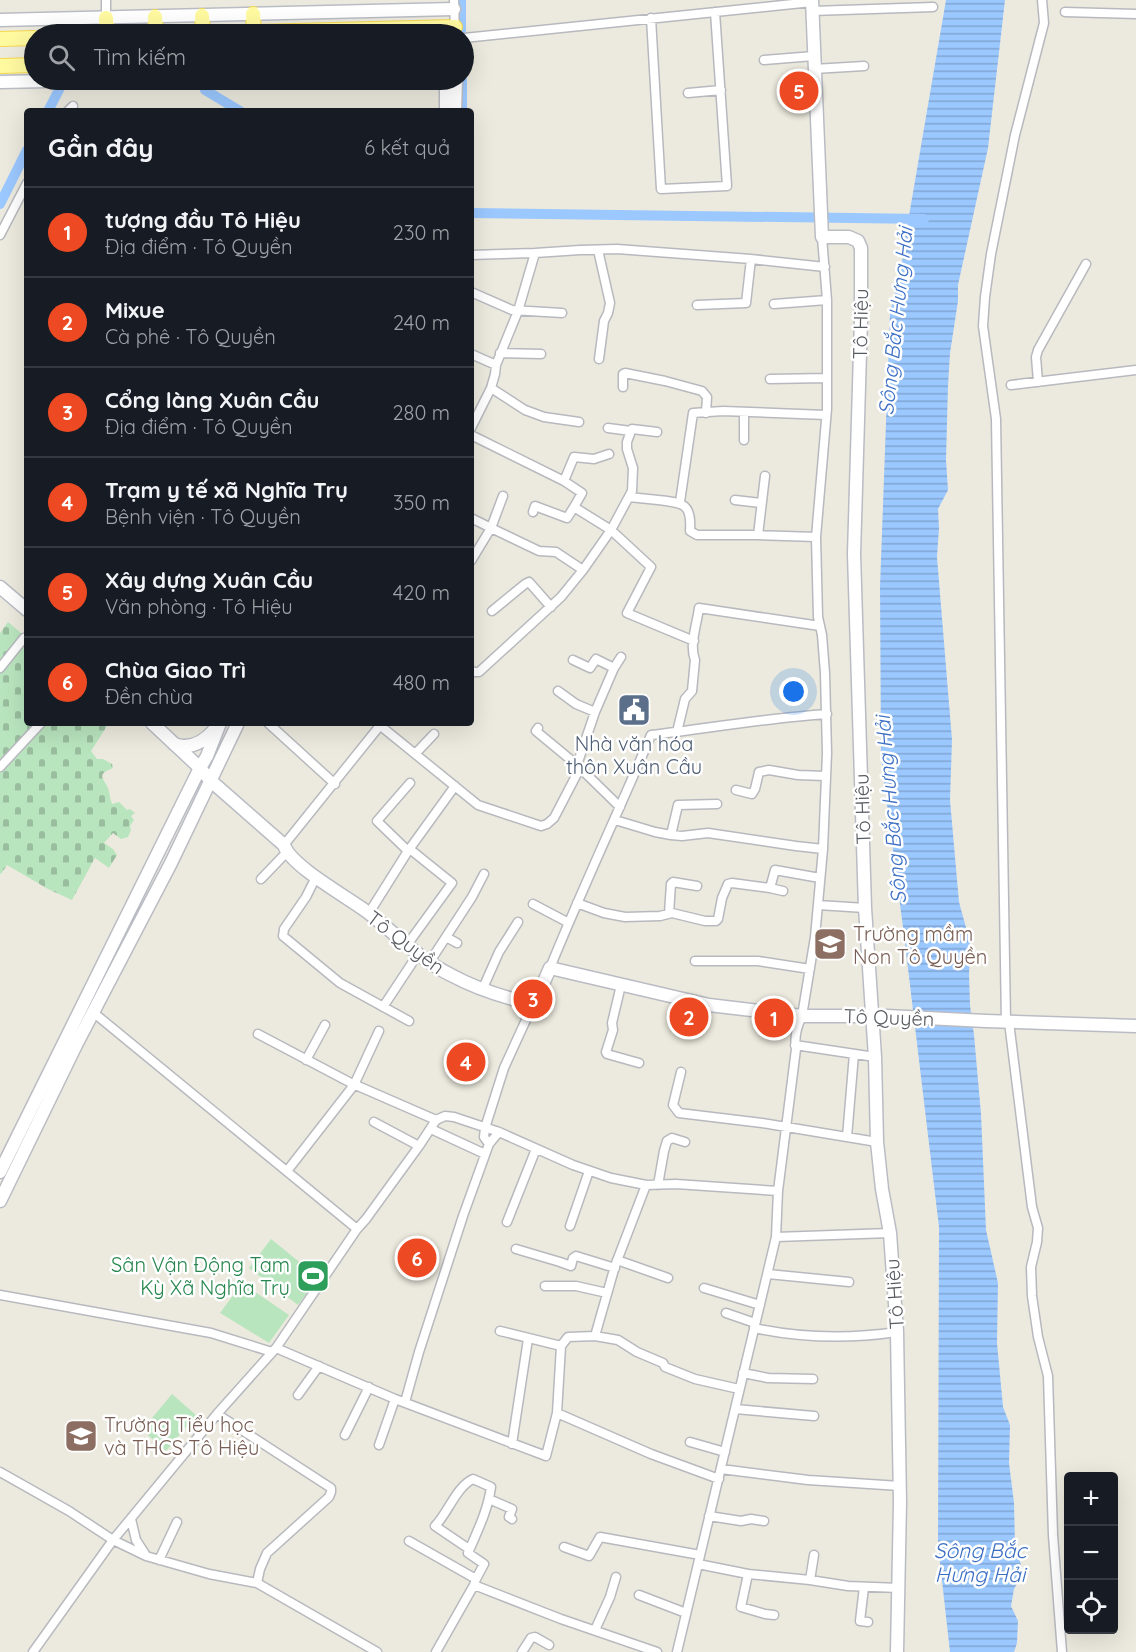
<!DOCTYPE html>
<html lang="vi">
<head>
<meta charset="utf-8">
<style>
	:root { --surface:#171b24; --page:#242831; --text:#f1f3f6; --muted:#9ea1a6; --line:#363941; --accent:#ed4923 }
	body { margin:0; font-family:Quicksand,sans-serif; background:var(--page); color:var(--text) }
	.controls { position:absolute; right:18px; bottom:18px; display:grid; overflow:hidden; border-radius:6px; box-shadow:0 6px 24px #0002 }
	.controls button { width:54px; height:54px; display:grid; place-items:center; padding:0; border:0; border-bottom:2px solid var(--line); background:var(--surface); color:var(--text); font:30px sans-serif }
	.you { position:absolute; left:794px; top:692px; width:21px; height:21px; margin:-15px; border:4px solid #fff; border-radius:50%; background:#1a73e8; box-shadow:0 0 0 9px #1a73e833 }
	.badge { display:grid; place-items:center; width:39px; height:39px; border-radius:50%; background:var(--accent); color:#fff; font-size:20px; font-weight:700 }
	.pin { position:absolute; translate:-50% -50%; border:3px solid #fff; box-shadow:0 2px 6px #0006 }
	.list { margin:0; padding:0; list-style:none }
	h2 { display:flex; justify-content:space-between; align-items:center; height:78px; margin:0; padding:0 24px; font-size:26px }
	h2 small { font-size:20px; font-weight:400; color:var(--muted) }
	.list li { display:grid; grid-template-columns:39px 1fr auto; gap:18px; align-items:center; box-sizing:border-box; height:90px; padding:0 24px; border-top:2px solid var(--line) }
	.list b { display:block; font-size:22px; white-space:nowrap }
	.list p { margin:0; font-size:20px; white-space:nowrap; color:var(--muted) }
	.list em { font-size:20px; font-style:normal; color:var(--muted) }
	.icon { flex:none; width:33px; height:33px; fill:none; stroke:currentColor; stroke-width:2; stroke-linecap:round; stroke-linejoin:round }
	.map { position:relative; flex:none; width:1136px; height:1652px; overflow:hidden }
	.search { position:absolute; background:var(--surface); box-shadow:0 6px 24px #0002; left:24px; top:24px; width:450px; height:66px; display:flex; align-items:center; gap:15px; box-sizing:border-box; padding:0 21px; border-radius:33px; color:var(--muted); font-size:22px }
	.panel { position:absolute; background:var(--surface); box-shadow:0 6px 24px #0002; left:24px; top:108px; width:450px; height:618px; border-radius:6px }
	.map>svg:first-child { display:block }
	.green { fill:#b9e5be }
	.cemetery { fill:url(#cemetery-stones) }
	.water { fill:url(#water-rules) }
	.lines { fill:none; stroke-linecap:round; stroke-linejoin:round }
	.canal { stroke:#9bc8ff; stroke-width:10 }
	.street-casing { stroke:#b7b9be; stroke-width:11 }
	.secondary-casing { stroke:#babcc4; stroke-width:15 }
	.primary-casing { stroke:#f5d84f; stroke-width:16 }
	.street { stroke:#fff; stroke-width:8 }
	.secondary { stroke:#fff; stroke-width:12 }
	.primary { stroke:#fffaa0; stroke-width:14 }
	.labels { text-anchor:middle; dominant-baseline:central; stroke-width:5; stroke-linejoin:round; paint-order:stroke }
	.street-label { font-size:20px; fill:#585b60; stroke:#fff }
	.service-label { font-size:20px; fill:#4e5e75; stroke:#fff }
	.education-label { font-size:20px; fill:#785e54; stroke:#fff; text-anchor:start }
	.leisure-label { font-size:20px; fill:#27864d; stroke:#fff; text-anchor:end }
	.water-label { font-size:21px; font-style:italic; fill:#3c6fc4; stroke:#fff }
</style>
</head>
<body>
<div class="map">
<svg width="1136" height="1652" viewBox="0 0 1136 1652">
	<defs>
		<pattern id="cemetery-stones" width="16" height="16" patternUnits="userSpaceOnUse" patternTransform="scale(1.5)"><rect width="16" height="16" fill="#b9e5be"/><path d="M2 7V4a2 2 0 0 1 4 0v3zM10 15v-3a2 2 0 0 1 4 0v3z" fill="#99bd9e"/></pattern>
		<pattern id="water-rules" width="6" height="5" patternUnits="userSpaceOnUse" patternTransform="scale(1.5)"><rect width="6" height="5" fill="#9bc8ff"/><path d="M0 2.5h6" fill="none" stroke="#81a5d2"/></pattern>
	</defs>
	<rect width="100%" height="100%" fill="#eceade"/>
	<path class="green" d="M271 1239 318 1277 298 1305 249 1268Z
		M242 1283 289 1315 269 1343 220 1313Z
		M172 1394 196 1415 166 1451 142 1430Z"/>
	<path class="cemetery" d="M8 622 27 638V723H109L91 751 97 759H103L112 764 113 768C96 775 103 777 108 788 110 794 110 799 112 804L119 802 127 810 130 809 135 813 131 816 134 820 130 826 131 830 128 837 121 839 113 833 104 843 113 849 117 855 109 868 95 858 72 900 48 889 7 865 1 874 0 873V633Z"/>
	<path class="water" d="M946 0H1005L988 148 958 285V301L950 353 948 386 946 460 948 490 938 509 939 528 937 557 952 740 950 800 959 902 971 946 969 973 970 1005 974 1035 981 1114 986 1230 998 1283 997 1343 1003 1407 1010 1425 1009 1463 1014 1503 1015 1544 1023 1572 1014 1589 1011 1606 1018 1621 1017 1643 1014 1652H950L938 1545 939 1227 904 935 881 758 880 587 890 313 902 263 904 245Z"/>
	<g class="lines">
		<path class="canal" d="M461 0V30
			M205 90 240 111
			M48 111 60 88
			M462 111V80
			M0 204 27 150
			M471 213 924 219"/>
		<g class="street-casing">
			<path id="street" d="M106 0V18
				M454 0 455 34
				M812 11 933 7
				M1065 12 1136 14
				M651 18 661 189 727 186 715 12
				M464 38 812 2
				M764 60 814 56
				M814 69 864 66
				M688 93 721 90
				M68 111 73 106
				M0 235 27 183
				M598 250 610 303 608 313 604 321 599 359
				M471 255 535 253 580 250 617 249 751 259 825 267
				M471 292 512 310 562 313
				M774 304 827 300
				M697 305 746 303 751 259
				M500 353 541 354
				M471 354 496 365 518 311 535 253
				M770 379 827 378
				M1038 382 1036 357 1038 350 1086 264
				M1011 385 1136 370
				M623 387V374L625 373 665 381 702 391 707 397 706 413
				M491 388 495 374 496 365
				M471 428 491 388 525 410 544 417 579 422
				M631 431 632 429 657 432
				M471 435 564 481 582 493 574 507 611 530 651 567 627 613 694 641
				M744 440V412
				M564 481 574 457 594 459 609 454
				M503 496 491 528 539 551 556 552 583 570
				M629 497C639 498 649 499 658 500 683 503 692 503 690 531L697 535H756L816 537
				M735 500 761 503
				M680 502 693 413 723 411 826 415
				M533 512 535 506 567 518 574 507
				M471 518 491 528 471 561
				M758 535 765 476
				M492 611 525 584 529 582 551 607
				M573 660 590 668 596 659 614 668 595 712 577 765
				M0 668 24 638 27 640
				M614 668 621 657
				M471 670 474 672H479L561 597 583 570 611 530 632 491 633 468 627 449V442L631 431 608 428
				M558 691 576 704 595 712
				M268 723 335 784
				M377 723 478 805 541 826 547 824 554 818 580 768
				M538 728 536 731 577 765 620 807
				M677 732 685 699 692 691 695 660C689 645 697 624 699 608L820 626
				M416 753 434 734
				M0 767 41 723
				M736 790 752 794 755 789 759 772 769 770 798 775 825 776
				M615 820 655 832 671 835 678 805 717 804
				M671 835 682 836 708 833 796 846 823 849
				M284 845 382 723
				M408 851 377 821 410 783
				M316 877 306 897 284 929 283 936 340 983 409 1021
				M261 879 287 852
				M770 888 783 891
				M577 903 604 913 625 917 660 916 672 913 705 921H716L718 919 722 898 728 884 732 883 770 888 775 870 820 878
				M533 904 569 923
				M818 905 865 908
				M369 913 408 851 455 786
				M669 913 671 884 673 882 697 886
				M446 937 457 943
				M407 945 452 883 411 850
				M695 961H758L810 969
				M429 963 472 897 484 874
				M550 968C582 889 618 813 651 735 710 728 768 718 827 714
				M621 985 612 1023 613 1030 606 1052 607 1054 639 1063
				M483 988 499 952 518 922
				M383 1007 418 954
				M94 1013 357 1229
				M1006 1022 996 419 983 326 985 297 991 254 1015 135 1044 23 1042 0
				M1009 1022 1032 1207 1038 1228 1037 1242 1031 1267 1032 1296 1038 1337 1048 1376 1053 1535 1062 1652
				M258 1034 351 1083 436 1120
				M795 1045 875 1057
				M306 1060 325 1025
				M681 1072 673 1105 679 1113 762 1123 877 1142
				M374 1122 419 1146
				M431 1129 485 1154
				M847 1137 854 1054
				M489 1144 484 1137 485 1128 504 1068 541 987
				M287 1171 354 1085 379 1031
				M658 1185 664 1151 667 1141 672 1138 685 1142
				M507 1222 536 1149
				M570 1226 589 1171
				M776 1237 890 1233
				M516 1249 560 1262 571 1266 573 1258 576 1256 615 1268
				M617 1260 668 1278
				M768 1274 849 1282
				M545 1286H576L607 1293
				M704 1288 760 1305
				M0 1295 211 1333 272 1352
				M726 1313 755 1323
				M754 1328C801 1338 849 1339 897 1332
				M500 1331 561 1346
				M595 1336 615 1266 646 1185
				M276 1348 395 1399 546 1456 557 1413 561 1346 568 1337 595 1336 618 1340 637 1352 663 1363 665 1367 695 1379 739 1389
				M743 1373 768 1378 813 1379
				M298 1395 319 1366
				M405 1402 419 1352 463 1216 489 1144 499 1132
				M735 1409 814 1416
				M557 1413 651 1454 719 1479
				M217 1414 331 1488V1492L329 1497 267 1553 260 1569 257 1583
				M345 1435 369 1387
				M690 1442 725 1452
				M512 1444 528 1339
				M379 1445 395 1399
				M721 1469 808 1480 900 1486
				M0 1472 69 1511 113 1540 146 1556 209 1574 257 1583 377 1652
				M489 1499 512 1509 509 1517 512 1519
				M709 1516 741 1521 751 1519 764 1521
				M131 1519 136 1540 145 1554
				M409 1541 476 1579 474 1585 561 1619 657 1652
				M564 1547 589 1556 600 1537 700 1555
				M469 1549 435 1526C448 1513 456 1487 473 1479L491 1487C488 1510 477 1532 468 1553L484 1564 476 1579
				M159 1560 177 1522
				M698 1564 748 1574 810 1580 848 1586 899 1588
				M748 1574 741 1607 765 1614 774 1615
				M810 1580 814 1555
				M864 1587 860 1621 868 1622
				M639 1595 686 1613
				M595 1630 610 1597 616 1577
				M33 1652 113 1540 217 1414 276 1348 357 1229 366 1219 419 1146 436 1120 445 1116 454 1117 499 1132 573 1165 611 1178 646 1185 676 1184 778 1191
				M436 1652 474 1585
				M522 1652 531 1638 535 1637 549 1645
				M677 1652 776 1237 778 1191 796 1049C794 1037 797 1026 802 1016L815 937 823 849 827 753 825 673 822 635 818 617 816 537 827 409V300L822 237"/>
		</g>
		<g class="secondary-casing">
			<path id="secondary" d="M812 0 822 237H849L858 241 861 248V319L854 554 865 908 875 1057 877 1142 882 1189 890 1233 897 1332 900 1502 897 1652
				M0 20 454 9
				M0 82 95 80
				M446 111V80
				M455 111 456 80
				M0 587 27 610
				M152 723 200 768 211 781 284 845C290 866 351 899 370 914 397 935 420 960 451 975 473 987 500 996 524 1002L532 992 543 984 550 968 709 1005 802 1016H887L986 1021 1136 1026
				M174 744C191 750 204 742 215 729
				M0 1172 200 768 207 756 220 723
				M0 1201 76 1045 171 863 238 723"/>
		</g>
		<g class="primary-casing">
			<path id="primary" d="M253 14 254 34
				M202 16 203 34
				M155 17 156 34
				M106 18 107 34
				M178 34 455 27
				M0 39 34 38
				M0 66 34 65"/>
		</g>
		<use href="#street" class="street"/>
		<use href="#secondary" class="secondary"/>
		<use href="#primary" class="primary"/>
	</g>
	<defs>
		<g id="civic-square" transform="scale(1.725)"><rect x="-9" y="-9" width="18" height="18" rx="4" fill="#5c6f8a" stroke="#fff"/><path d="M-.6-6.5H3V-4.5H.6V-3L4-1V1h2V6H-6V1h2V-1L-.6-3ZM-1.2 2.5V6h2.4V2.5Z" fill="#fff"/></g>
		<g id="school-square" transform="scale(1.725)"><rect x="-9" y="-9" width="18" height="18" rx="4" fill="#8d6e63" stroke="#fff"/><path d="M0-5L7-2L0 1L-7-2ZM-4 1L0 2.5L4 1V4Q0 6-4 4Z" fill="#fff"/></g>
		<g id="stadium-square" transform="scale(1.725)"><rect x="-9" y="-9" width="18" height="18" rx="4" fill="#2e9e5b" stroke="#fff"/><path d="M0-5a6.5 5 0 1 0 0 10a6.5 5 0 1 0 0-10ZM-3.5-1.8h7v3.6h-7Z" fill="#fff"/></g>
	</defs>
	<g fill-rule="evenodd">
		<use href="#civic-square" x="634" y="710"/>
		<use href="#school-square" x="830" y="944"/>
		<use href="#stadium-square" x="313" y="1276"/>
		<use href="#school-square" x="81" y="1436"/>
	</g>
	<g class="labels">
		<g class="street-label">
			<text transform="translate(860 324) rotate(-89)">Tô Hiệu</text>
			<text transform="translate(862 809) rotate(-92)">Tô Hiệu</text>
			<text transform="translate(406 942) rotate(37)">Tô Quyền</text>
			<text transform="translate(889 1017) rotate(2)">Tô Quyền</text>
			<text transform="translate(894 1294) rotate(-94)">Tô Hiệu</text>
		</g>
		<g class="service-label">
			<text x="634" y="743">Nhà văn hóa<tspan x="634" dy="23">thôn Xuân Cầu</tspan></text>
		</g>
		<g class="education-label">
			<text x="853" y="933">Trường mầm<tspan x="853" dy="23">Non Tô Quyền</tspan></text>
			<text x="104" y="1424">Trường Tiểu học<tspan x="104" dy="23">và THCS Tô Hiệu</tspan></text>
		</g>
		<g class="leisure-label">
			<text x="290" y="1264">Sân Vận Động Tam<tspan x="290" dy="23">Kỳ Xã Nghĩa Trụ</tspan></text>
		</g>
		<g class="water-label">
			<text transform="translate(895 321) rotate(-84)">Sông Bắc Hưng Hải</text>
			<text transform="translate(890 810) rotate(-95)">Sông Bắc Hưng Hải</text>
			<text x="980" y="1550">Sông Bắc<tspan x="980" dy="24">Hưng Hải</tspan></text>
		</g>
	</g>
</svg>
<div class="controls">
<button>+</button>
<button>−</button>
<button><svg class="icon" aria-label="locate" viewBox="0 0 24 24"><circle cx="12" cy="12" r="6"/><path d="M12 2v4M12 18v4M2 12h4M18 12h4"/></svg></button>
</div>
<div class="you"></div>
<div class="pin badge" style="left:774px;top:1018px">1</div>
<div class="pin badge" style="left:689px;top:1017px">2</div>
<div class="pin badge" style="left:533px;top:999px">3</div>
<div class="pin badge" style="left:466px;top:1062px">4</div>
<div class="pin badge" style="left:799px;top:91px">5</div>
<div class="pin badge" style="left:417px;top:1258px">6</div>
<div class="search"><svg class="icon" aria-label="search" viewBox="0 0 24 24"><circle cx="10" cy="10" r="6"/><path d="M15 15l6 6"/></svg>Tìm kiếm</div>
<section class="panel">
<h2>Gần đây<small>6 kết quả</small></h2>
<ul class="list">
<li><span class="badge">1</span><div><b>tượng đầu Tô Hiệu</b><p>Địa điểm · Tô Quyền</p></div><em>230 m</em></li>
<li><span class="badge">2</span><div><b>Mixue</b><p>Cà phê · Tô Quyền</p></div><em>240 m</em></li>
<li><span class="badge">3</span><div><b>Cổng làng Xuân Cầu</b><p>Địa điểm · Tô Quyền</p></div><em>280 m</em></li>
<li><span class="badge">4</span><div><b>Trạm y tế xã Nghĩa Trụ</b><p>Bệnh viện · Tô Quyền</p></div><em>350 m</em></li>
<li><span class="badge">5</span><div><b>Xây dựng Xuân Cầu</b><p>Văn phòng · Tô Hiệu</p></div><em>420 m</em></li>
<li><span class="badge">6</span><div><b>Chùa Giao Trì</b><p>Đền chùa</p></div><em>480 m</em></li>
</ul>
</section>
</div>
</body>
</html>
